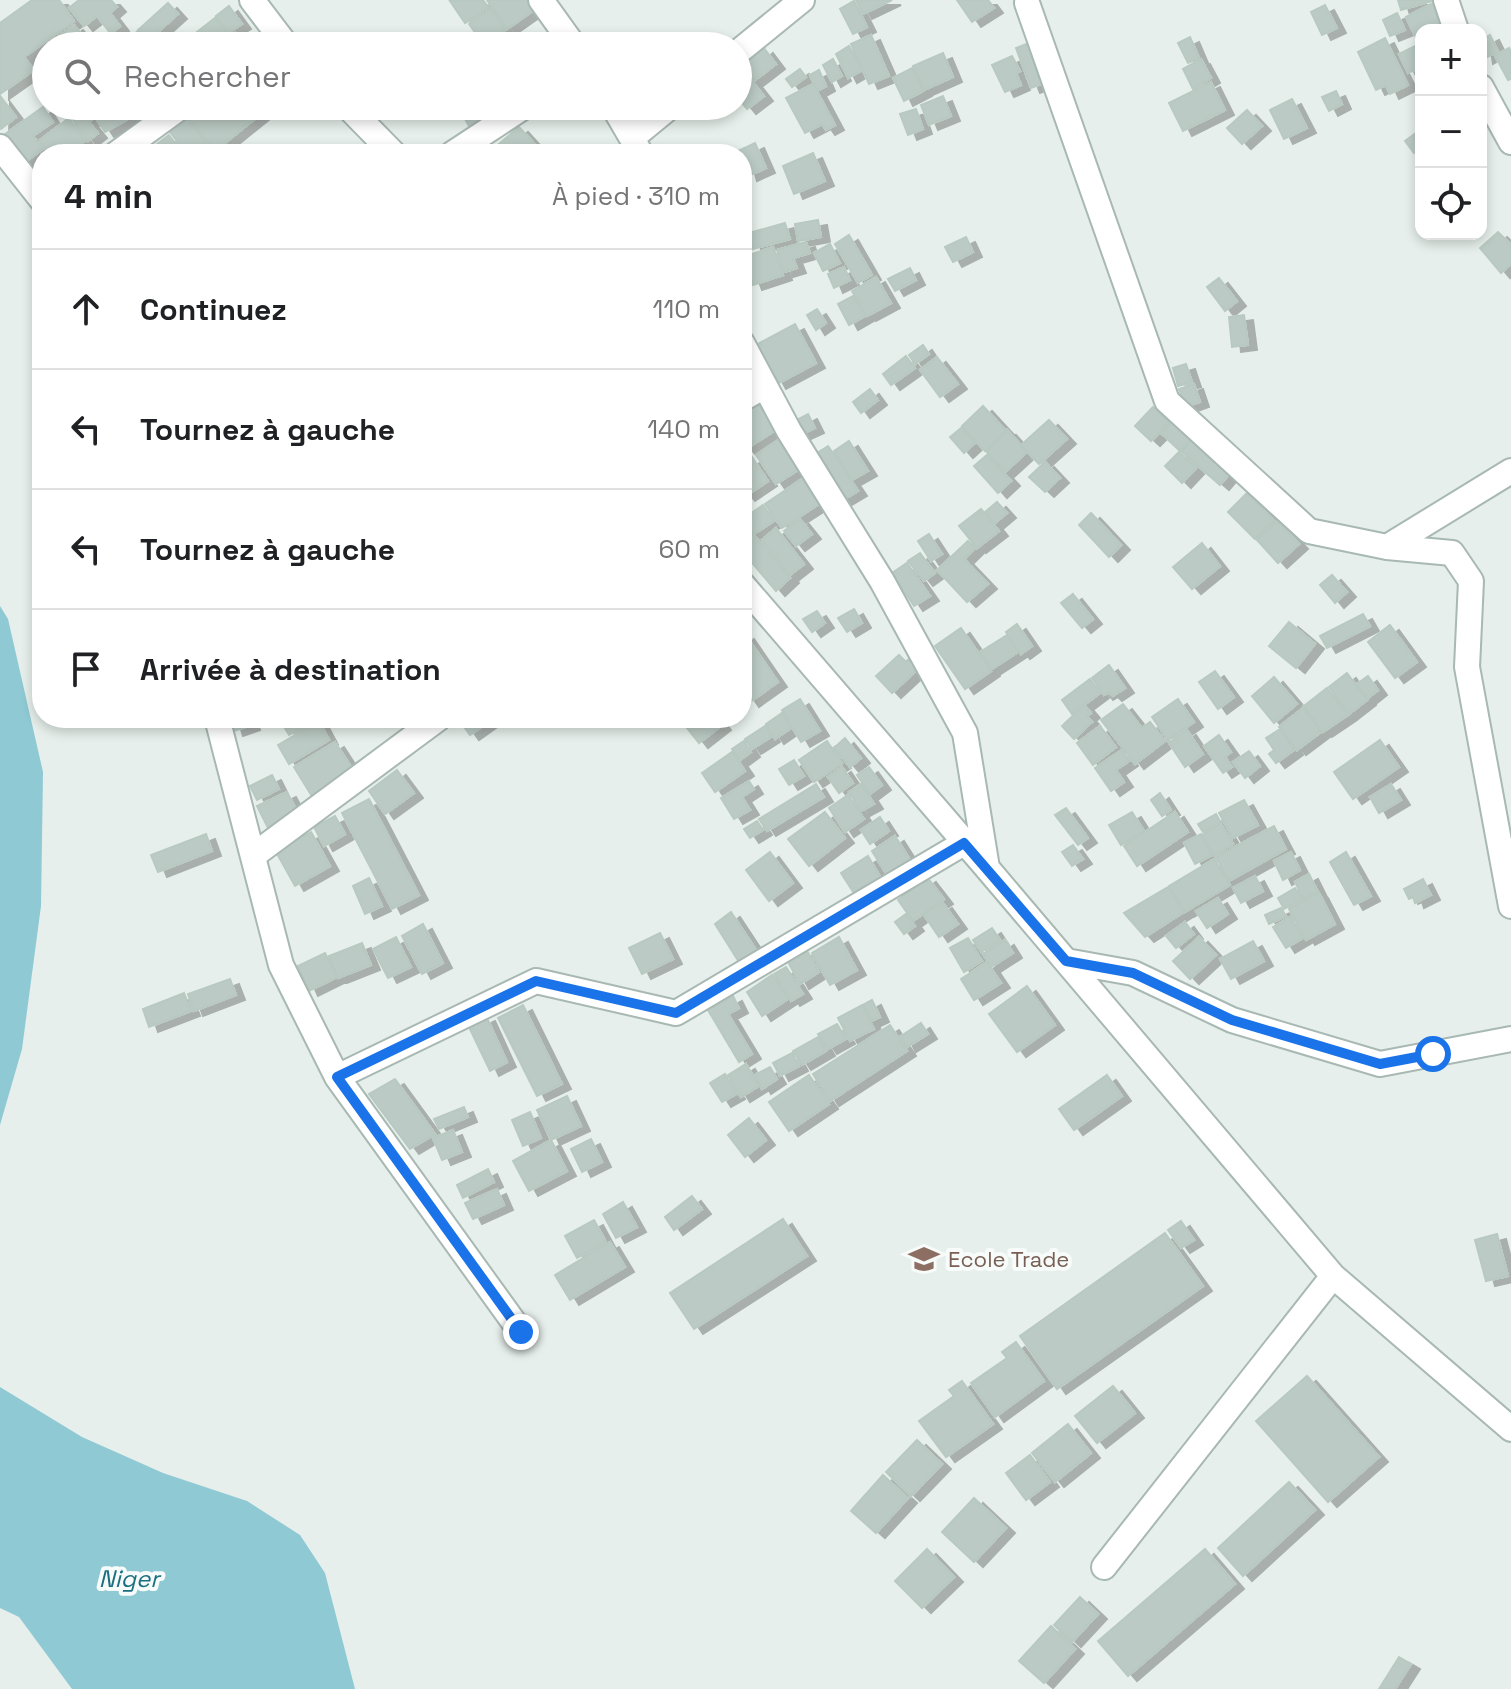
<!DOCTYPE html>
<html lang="fr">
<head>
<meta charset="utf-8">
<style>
	:root { --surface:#fff; --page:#f2f2f2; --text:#202124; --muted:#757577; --line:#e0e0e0 }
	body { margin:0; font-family:"Space Grotesk",sans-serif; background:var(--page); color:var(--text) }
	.controls { position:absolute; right:24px; top:24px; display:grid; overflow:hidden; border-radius:16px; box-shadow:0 4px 12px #0003 }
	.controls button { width:72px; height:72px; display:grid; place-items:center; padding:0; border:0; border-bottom:2px solid var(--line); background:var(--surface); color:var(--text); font:40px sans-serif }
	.stop { position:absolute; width:24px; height:24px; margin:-18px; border:6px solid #1a73e8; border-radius:50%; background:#fff }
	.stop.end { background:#1a73e8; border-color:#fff; box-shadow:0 2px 8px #0008 }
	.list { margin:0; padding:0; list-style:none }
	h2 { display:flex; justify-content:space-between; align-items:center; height:104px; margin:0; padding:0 32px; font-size:34px }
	h2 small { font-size:26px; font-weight:400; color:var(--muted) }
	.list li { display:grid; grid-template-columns:52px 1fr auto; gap:24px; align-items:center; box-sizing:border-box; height:120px; padding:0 32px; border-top:2px solid var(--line) }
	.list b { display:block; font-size:30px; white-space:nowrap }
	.list em { font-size:26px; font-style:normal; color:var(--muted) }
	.icon { flex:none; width:44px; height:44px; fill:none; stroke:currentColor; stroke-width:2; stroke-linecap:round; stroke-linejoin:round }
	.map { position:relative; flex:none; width:1511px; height:1689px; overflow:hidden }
	.search { position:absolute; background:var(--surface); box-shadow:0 4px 12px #0003; left:32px; top:32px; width:720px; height:88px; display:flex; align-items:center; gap:20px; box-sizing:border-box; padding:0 28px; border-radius:44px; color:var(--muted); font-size:30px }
	.panel { position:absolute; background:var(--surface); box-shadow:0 4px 12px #0003; left:32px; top:144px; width:720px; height:584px; border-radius:32px }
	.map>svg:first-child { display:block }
	.water { fill:#8ec9d4 }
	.building { fill:#bbcac4; stroke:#b8c9c2; stroke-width:2; filter:url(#shadow) }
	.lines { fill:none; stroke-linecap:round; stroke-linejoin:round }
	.minor-casing { stroke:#a8b8b2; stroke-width:28 }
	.minor { stroke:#fff; stroke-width:24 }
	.route { stroke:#1a73e8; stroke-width:10 }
	.labels { text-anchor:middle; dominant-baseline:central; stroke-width:8; stroke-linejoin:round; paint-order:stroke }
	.education-label { font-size:22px; fill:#785e54; stroke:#f7fbf9; text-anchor:start }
	.water-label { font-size:24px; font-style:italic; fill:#1c6f80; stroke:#f7fbf9 }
</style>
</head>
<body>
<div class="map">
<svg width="1511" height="1689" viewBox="0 0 1511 1689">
	<defs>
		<filter id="shadow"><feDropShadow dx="9" dy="5" stdDeviation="0" flood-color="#0004"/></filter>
	</defs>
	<rect width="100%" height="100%" fill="#e6efeb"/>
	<path class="water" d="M0 606 8 619 43 772 41 906 22 1049 0 1125Z
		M0 1387 82 1437 163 1473 247 1501 300 1535 325 1573 355 1689H72L19 1617 0 1608Z"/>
	<path class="building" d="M32 0H59L74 21 24 57 34 70 0 94V23Z
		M79 0H111L117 7 110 13 120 26 111 34 97 16 84 26 69 8Z
		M483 0 488 7 465 23 450 1Z
		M487 0H532L537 8 507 29Z
		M856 0H892L863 14Z
		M957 0H988L994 8 972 22Z
		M1398 0H1432V1L1401 10Z
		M854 1 867 27 853 34 840 9Z
		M168 3 178 14 148 41 138 30Z
		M1433 3 1446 30H1421L1420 46 1406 17Z
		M1325 5 1337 28 1322 35 1311 12Z
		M229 6 242 24 228 33 216 16Z
		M491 9 505 30 484 45 469 24Z
		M1397 13 1405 30 1390 36 1383 20Z
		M215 18 228 34 213 46H200L192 36Z
		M74 25 83 36 71 46H67L59 36Z
		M138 31 148 43 144 46H126L123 43Z
		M235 33 243 46H218Z
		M871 35 889 76 869 84 851 44Z
		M1490 35 1498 51 1484 59 1481 40Z
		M1190 37 1199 58 1188 63 1178 43Z
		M1385 38 1408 85 1390 94 1386 85 1376 90 1358 52Z
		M1029 43 1044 83 1031 88 1016 48Z
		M849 46 862 70 848 78 836 54Z
		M1415 46 1421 59V67L1408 73 1399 54Z
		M764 48 776 64 754 81 742 66Z
		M1509 48 1511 52V79L1508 80 1495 56Z
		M943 53 953 77 924 90 913 66Z
		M1012 56 1020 71 1016 73 1021 85 1005 92 992 65Z
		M833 59 842 76 832 82 823 65Z
		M1201 59 1211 78 1193 89 1183 69Z
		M912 68 923 91 904 101 893 78Z
		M800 69 806 77 792 87 786 79Z
		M819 70 826 86 817 91 810 75Z
		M745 72 764 96 747 109 738 98V78Z
		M1211 82 1225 110 1183 131 1169 103Z
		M813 84 835 125 826 130 822 124 805 133 786 98Z
		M1336 91 1342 104 1329 111 1322 97Z
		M943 96 951 116 929 125 921 105Z
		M1 97 16 117 1 129 0 128Z
		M1292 99 1307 128 1284 139 1270 110Z
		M86 106 94 118 89 122 98 133 88 141 71 117Z
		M117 106H142L144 110 105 132 96 118Z
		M207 106H271L215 151 190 120Z
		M458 106H492L495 111 469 126Z
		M43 107 53 122 33 136 43 149 25 162 4 135Z
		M916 109 923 129 908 135 900 114Z
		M1247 110 1262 126 1242 144 1227 128Z
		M69 118 85 141 67 154H50L40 140Z
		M187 119 209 147 199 154H187L170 132Z
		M519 127 540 150 535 154H507L499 144Z
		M1416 133 1421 140V148L1414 153 1405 141Z
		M169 135 183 154H144Z
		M755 143 766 168 748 176 742 154 738 151Z
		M813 153 825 181 794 194 783 166Z
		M818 220 821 237 798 241 795 224Z
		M785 223 790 239 753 249 749 233Z
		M1498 232 1511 245V264L1501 273 1480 248Z
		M849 235 872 275 858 283 835 244Z
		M966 237 973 252 953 262 945 247Z
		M806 242 810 253 793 258 797 268 784 272 777 250Z
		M830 244 840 263 823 271 814 253Z
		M773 247 783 275 753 285 743 257Z
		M844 267 850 280 834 288 828 274Z
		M910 268 916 280 895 291 888 279Z
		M876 277 891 303 867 316 852 291Z
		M1219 278 1237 301 1225 311 1207 287Z
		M853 296 865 316 849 325 838 304Z
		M817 309 826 323 816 330 807 315Z
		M1244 315 1248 345 1232 347 1229 317Z
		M795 324 816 363 777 384 756 345Z
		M923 345 929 354 915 364 909 355Z
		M906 356 915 368 891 385 883 374Z
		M937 357 958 384 940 397 920 370Z
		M1186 364 1192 382 1178 386 1173 368Z
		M1194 384 1200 402 1186 407 1179 389Z
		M870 389 878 400 861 413 853 402Z
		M760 399 779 428 746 449 742 444V410Z
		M983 406 1006 431 985 451 962 426Z
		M1153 407 1169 423 1151 441 1135 426Z
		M808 414 815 428 802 434 795 421Z
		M1049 420 1067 439 1039 464 1021 445Z
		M1173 421 1192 439 1180 451 1161 433Z
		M961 428 975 443 964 453 950 437Z
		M1007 430 1027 452 1005 472 986 451Z
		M783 437 803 467 776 484 756 455Z
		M1193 439 1231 472 1220 485 1182 452Z
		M849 441 868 471 852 480 834 451Z
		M828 446 858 491 843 500 814 455Z
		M1179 452 1196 468 1182 483 1165 466Z
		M987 455 1011 481 998 493 974 466Z
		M752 457 768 481 746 496 742 491V464Z
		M1045 462 1060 478 1045 492 1029 477Z
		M802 479 819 504 782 528 765 504Z
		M1247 493 1274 521 1255 539 1228 512Z
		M997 502 1007 513 995 523 985 512Z
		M763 505 774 521 754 534 743 519Z
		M981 509 999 531 977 548 959 526Z
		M1091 513 1121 545 1109 557 1079 525Z
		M800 519 812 534 796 546 784 531Z
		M742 521 790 578 776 591 742 551Z
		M1277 521 1299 544 1278 563 1257 540Z
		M776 528 804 564 790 575 762 540Z
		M929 534 942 554 931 561 918 541Z
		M968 541 975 548 964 559 988 584 967 602 937 570Z
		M1202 543 1220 566 1192 589 1173 567Z
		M920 553 935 573 924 581 908 561Z
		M907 563 930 596 914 606 892 573Z
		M1332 575 1347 592 1335 603 1320 585Z
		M1073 594 1093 619 1082 628 1061 603Z
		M854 609 862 623 847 632 838 618Z
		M817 611 825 623 812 632 803 619Z
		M1363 614 1370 626 1327 648 1320 636Z
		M1289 622 1315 644 1296 668 1269 646Z
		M1017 624 1032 646 1021 654 1006 632Z
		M1390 625 1417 662 1395 678 1368 642Z
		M961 628 991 671 965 689 935 646Z
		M745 634 778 682 750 702 742 690V637Z
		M1007 635 1018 652 992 669 980 652Z
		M899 655 906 662 911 657 920 667 892 693 876 676Z
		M1109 665 1125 688 1113 696 1109 692 1104 695 1092 678Z
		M1215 671 1234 697 1218 709 1199 682Z
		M1347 673 1367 700 1349 714 1329 687Z
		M1368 676 1378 690 1368 698 1357 684Z
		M1274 677 1297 704 1274 723 1252 696Z
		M1090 679 1100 693 1072 714 1062 700Z
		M1327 688 1348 715 1323 732 1304 706Z
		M800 699 820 731 801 742 782 710Z
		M1178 699 1194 722 1168 740 1152 717Z
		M1123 704 1142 728 1150 722 1165 741 1135 764 1101 720Z
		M1084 705 1091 713 1087 716 1092 722 1074 739 1062 726Z
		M1303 708 1321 732 1297 750 1279 727Z
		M782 713 791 728 775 739 766 724Z
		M230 718H249L251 725 234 731Z
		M279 718H315L316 720 289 735Z
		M465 718H494L470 735 460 721Z
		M689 718H716L722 725 699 743 683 723Z
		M319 721 329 740 289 764 278 745Z
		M765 726 771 737 752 749 745 739Z
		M1100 726 1116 747 1093 765 1077 743Z
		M1280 729 1294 750 1276 763 1269 754 1274 750 1266 738Z
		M1187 730 1203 754 1185 767 1169 743Z
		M1219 735 1231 752 1225 757 1232 767 1223 773 1204 746Z
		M845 738 861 758 850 767 834 748Z
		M1380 740 1399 767 1353 799 1334 772Z
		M744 741 751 752 740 760 732 749Z
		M827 741 842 763 814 782 799 760Z
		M335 742 355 773 313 798 294 767Z
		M1122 750 1129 761 1116 770 1124 782 1111 791 1095 768Z
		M1249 751 1260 766 1245 778 1233 762Z
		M732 752 745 771 715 792 702 773Z
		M794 760 804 776 789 785 779 769Z
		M842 767 853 783 839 793 828 777Z
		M869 767 882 785 870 794 857 775Z
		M397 770 414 793 385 814 369 791Z
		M272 775 279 789 257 800 250 786Z
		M749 781 754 789 742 797 750 810 734 819 721 798Z
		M816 784 824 797 767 831 759 819Z
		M861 784 874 804 861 811 849 792Z
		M1391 784 1401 800 1379 813 1370 797Z
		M287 792 298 813 268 828 257 806Z
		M1160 793 1171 810 1162 816 1151 800Z
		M848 795 864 819 845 832 829 808Z
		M369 799 419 895 392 909 342 813Z
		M1244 800 1258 825 1233 838 1219 813Z
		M1066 808 1088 838 1078 845 1055 815Z
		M825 812 845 838 809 866 788 839Z
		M1132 812 1144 831 1121 845 1109 825Z
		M1175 812 1188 832 1137 866 1124 846Z
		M1216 814 1221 823 1203 832 1198 824Z
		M335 816 345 834 324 846 314 827Z
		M880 817 889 831 870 844 861 830Z
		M757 821 763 830 750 838 744 829Z
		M1221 824 1233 844 1214 855 1202 835Z
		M1274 826 1286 849 1229 881 1216 857Z
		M311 832 330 866 295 886 276 852Z
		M206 834 212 851 158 872 151 855Z
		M1201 834 1212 855 1195 864 1184 843Z
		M895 836 912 863 889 878 872 851Z
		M1073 845 1083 859 1072 866 1062 852Z
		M770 852 793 883 769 901 746 870Z
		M1291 852 1300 870 1283 880 1274 861Z
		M1346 852 1371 896 1354 905 1330 862Z
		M868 856 883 882 857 898 841 873Z
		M1214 859 1230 885 1185 912 1169 886Z
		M1309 874 1318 892 1303 899 1295 882Z
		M1255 876 1263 891 1241 903 1233 888Z
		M927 877 944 899 913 921 898 900Z
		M369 878 382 906 365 914 353 886Z
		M1423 879 1431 895 1415 903 1413 897 1409 899 1404 889Z
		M1168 887 1184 912 1145 937 1124 913Z
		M1295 888 1302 899 1284 909 1278 898Z
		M1319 893 1335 924 1306 940 1289 909Z
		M1218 898 1228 914 1207 928 1196 911Z
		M943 903 958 924 939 937 924 915Z
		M1281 908 1286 916 1269 924 1265 915Z
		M731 912 760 956 742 967 715 924Z
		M906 914 915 926 904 934 895 922Z
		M1290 917 1303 938 1286 948 1273 927Z
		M1185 922 1194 934 1176 948 1166 936Z
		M423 924 443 963 422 974 402 936Z
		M992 928 1000 940 981 952 973 940Z
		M660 933 673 959 642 974 629 948Z
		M396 937 411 967 388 978 373 949Z
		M839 937 857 970 830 985 812 953Z
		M1199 937 1216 955 1190 979 1173 961Z
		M968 938 982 961 964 972 950 948Z
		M1005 940 1013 953 991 967 983 954Z
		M1253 941 1264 961 1231 979 1220 959Z
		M362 943 371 965 338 978 329 956Z
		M806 949 819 972 800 984 787 960Z
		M325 953 337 977 309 991 298 966Z
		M987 962 1001 983 974 1000 961 979Z
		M786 967 803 994 791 1001 774 974Z
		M772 975 788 999 762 1016 747 992Z
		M230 979 236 995 194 1011 188 994Z
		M1027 986 1055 1025 1017 1052 989 1014Z
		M184 993 191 1011 149 1027 143 1009Z
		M733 996 739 1008 728 1014 752 1054 739 1062 708 1010Z
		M872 1000 880 1017 872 1021 863 1005Z
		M523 1005 562 1084 537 1096 498 1018Z
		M862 1005 874 1029 850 1041 838 1018Z
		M486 1016 507 1062 490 1071 468 1025Z
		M921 1023 928 1034 907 1047 901 1036Z
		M837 1024 846 1039 828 1049 818 1034Z
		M890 1025 907 1051 830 1101 813 1074Z
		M818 1037 826 1051 802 1065 793 1051Z
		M792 1053 799 1066 780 1076 773 1063Z
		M746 1064 759 1086 741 1097 728 1075Z
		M770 1067 777 1079 762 1089 755 1075Z
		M725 1074 736 1094 722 1102 710 1083Z
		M809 1075 829 1104 789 1131 769 1102Z
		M1107 1075 1122 1096 1074 1130 1059 1109Z
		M395 1079 435 1134 410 1149 369 1094Z
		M567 1096 581 1126 551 1140 537 1110Z
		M464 1107 468 1117 439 1129 434 1119Z
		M530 1112 541 1138 523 1146 512 1120Z
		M749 1118 766 1140 745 1157 728 1135Z
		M453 1130 462 1152 442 1160 433 1138Z
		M591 1139 602 1162 582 1172 571 1149Z
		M551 1140 567 1171 529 1191 513 1161Z
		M488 1169 494 1182 463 1198 457 1185Z
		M497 1189 504 1205 473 1219 465 1203Z
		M692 1196 702 1209 674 1230 665 1217Z
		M623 1202 637 1227 616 1238 603 1214Z
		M783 1219 807 1256 694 1329 670 1293Z
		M594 1220 606 1242 577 1258 565 1236Z
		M1181 1221 1194 1240 1181 1248 1168 1230Z
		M1165 1233 1203 1286 1057 1389 1020 1336Z
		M1497 1234 1508 1276 1486 1281 1475 1240Z
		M610 1242 625 1267 570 1300 555 1275Z
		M1016 1342 1044 1381 995 1417 971 1383 1007 1358 1002 1352Z
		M1307 1376 1379 1457 1328 1502 1256 1421Z
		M962 1381 993 1424 946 1457 919 1421 954 1396 949 1390Z
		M1113 1386 1135 1413 1097 1443 1075 1416Z
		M1068 1424 1091 1453 1055 1482 1032 1453Z
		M917 1440 942 1464 911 1496 886 1472Z
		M1030 1455 1050 1482 1026 1500 1006 1473Z
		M883 1475 908 1498 876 1533 851 1511Z
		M1289 1482 1315 1510 1243 1576 1218 1548Z
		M974 1498 1006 1528 974 1562 942 1532Z
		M927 1549 954 1577 922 1608 895 1581Z
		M1205 1549 1235 1584 1128 1676 1098 1641Z
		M1080 1597 1098 1614 1072 1642 1054 1625Z
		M1051 1626 1075 1649 1044 1683 1019 1661Z
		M1399 1657 1411 1664 1395 1689H1379Z"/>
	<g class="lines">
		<g class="minor-casing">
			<path id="minor" d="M252 0 287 46
				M541 0 574 46
				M1446 0 1456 30
				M1027 3 1167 401 1309 531 1387 547 1452 553 1471 581 1467 667 1511 906
				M738 52 802 0
				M1481 87 1511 142
				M347 106 394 154
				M613 106 641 154
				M632 138 671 106
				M0 147 42 200
				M116 154 182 106
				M452 154 525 106
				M742 343 789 431 882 581 965 733 987 868
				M742 399 765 386
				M1387 547 1511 471
				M742 584 987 868 1333 1276 1511 1429
				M217 718 281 965 337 1077 521 1332
				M254 855 439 718
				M1066 961 1133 973 1232 1020 1380 1064 1511 1039
				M337 1077 536 981 676 1013 964 843
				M1104 1567 1333 1276"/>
		</g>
		<use href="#minor" class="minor"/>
	</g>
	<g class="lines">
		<path class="route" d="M521 1332 337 1077 536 981 676 1013 964 843 1066 961 1133 973 1232 1020 1380 1064 1433 1054"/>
	</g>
	<defs>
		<g id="school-bare" transform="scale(2.4)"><path d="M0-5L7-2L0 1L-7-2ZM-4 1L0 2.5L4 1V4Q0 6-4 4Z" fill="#8d6e63" stroke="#f7fbf9" stroke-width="2.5" paint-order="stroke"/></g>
	</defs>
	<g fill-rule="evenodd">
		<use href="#school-bare" x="924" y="1259"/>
	</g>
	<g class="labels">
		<g class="education-label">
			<text x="948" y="1259">Ecole Trade</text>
		</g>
		<g class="water-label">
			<text x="129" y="1578">Niger</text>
		</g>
	</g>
</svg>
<div class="controls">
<button>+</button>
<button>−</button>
<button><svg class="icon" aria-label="locate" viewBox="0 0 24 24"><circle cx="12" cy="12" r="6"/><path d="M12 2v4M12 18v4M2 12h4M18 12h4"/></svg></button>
</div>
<div class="stop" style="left:1433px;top:1054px"></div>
<div class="stop end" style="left:521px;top:1332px"></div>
<div class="search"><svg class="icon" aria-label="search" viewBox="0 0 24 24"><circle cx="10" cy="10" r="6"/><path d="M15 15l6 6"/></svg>Rechercher</div>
<section class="panel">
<h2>4 min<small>À pied · 310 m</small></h2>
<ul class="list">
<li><svg class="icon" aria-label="ahead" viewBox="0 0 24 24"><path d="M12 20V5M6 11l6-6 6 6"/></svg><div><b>Continuez</b></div><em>110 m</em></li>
<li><svg class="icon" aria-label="left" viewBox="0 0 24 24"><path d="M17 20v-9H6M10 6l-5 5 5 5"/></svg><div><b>Tournez à gauche</b></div><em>140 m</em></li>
<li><svg class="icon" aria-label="left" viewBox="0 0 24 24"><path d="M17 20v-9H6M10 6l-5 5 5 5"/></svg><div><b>Tournez à gauche</b></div><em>60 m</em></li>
<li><svg class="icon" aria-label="arrive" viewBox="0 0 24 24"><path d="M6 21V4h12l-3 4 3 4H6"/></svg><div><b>Arrivée à destination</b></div></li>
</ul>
</section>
</div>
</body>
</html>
